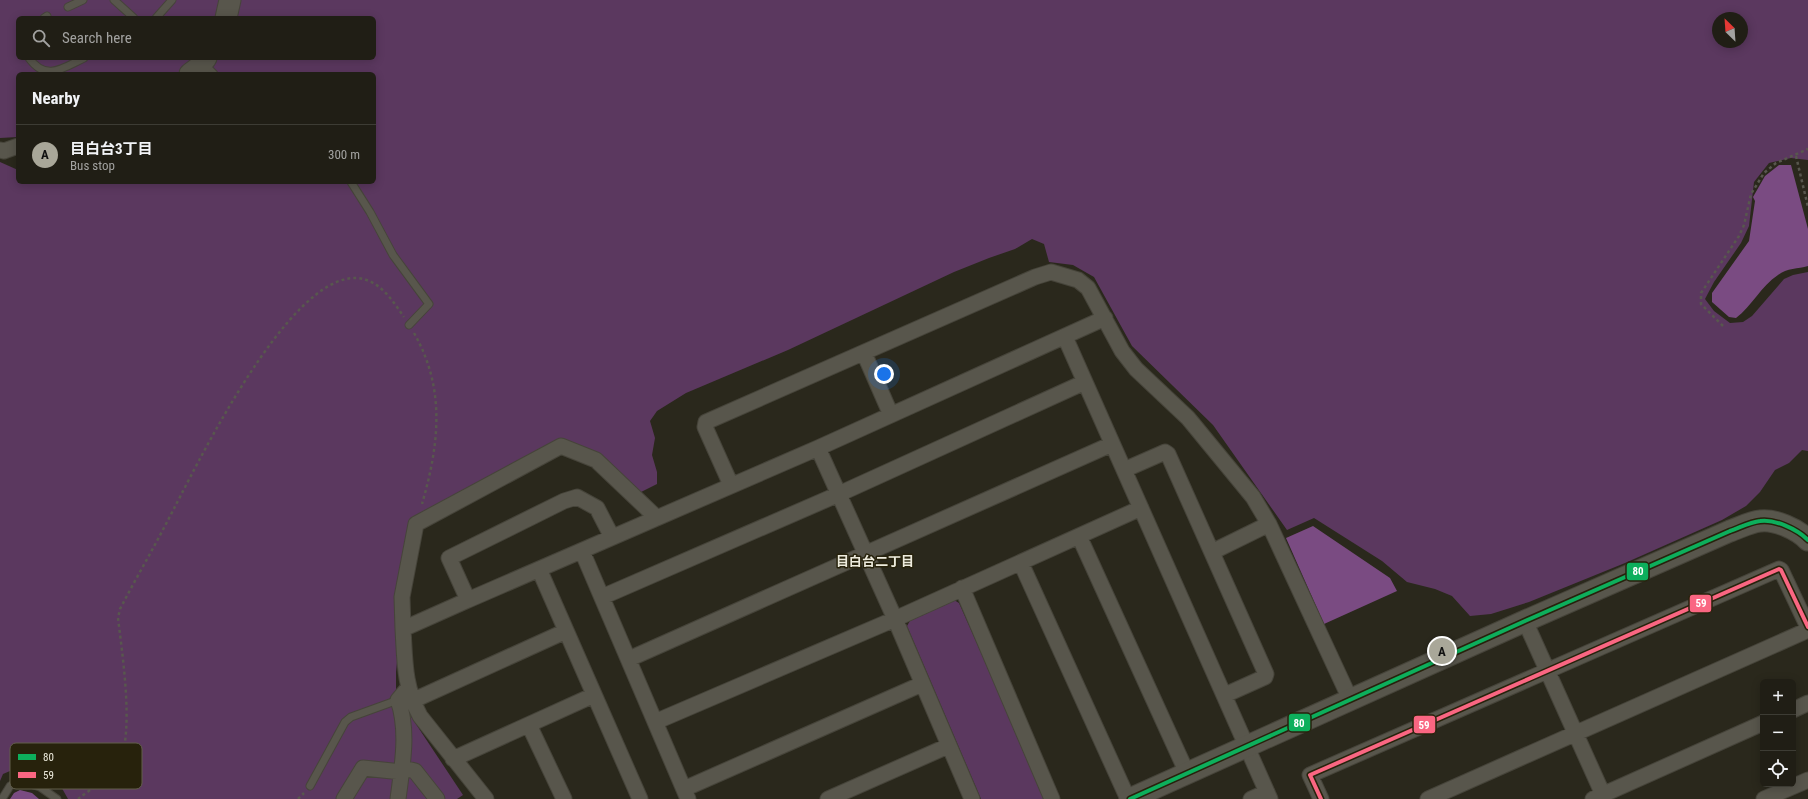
<!DOCTYPE html>
<html lang="en">
<head>
<meta charset="utf-8">
<style>
	:root { --surface:#201e15; --page:#2d2b22; --text:#f1f3f6; --muted:#a2a2a0; --line:#3d3c34; --accent:#a9a799 }
	body { margin:0; font-family:"Roboto Condensed","Noto Sans JP",sans-serif; background:var(--page); color:var(--text) }
	.controls { position:absolute; right:12px; bottom:12px; display:grid; overflow:hidden; border-radius:6px; box-shadow:0 2px 10px #0003 }
	.controls button { width:36px; height:36px; display:grid; place-items:center; padding:0; border:0; border-bottom:1px solid var(--line); background:var(--surface); color:var(--text); font:20px sans-serif }
	.compass { position:absolute; left:1712px; top:12px; width:36px; height:36px; border-radius:50%; background:var(--surface); box-shadow:0 2px 10px #0003; rotate:335deg }
	.you { position:absolute; left:884px; top:374px; width:14px; height:14px; margin:-10px; border:3px solid #fff; border-radius:50%; background:#1a73e8; box-shadow:0 0 0 6px #1a73e833 }
	.badge { display:grid; place-items:center; width:26px; height:26px; border-radius:50%; background:var(--accent); color:#111; font-size:13px; font-weight:700 }
	.pin { position:absolute; translate:-50% -50%; border:2px solid #fff; box-shadow:0 1px 4px #0006 }
	.list { margin:0; padding:0; list-style:none }
	h2 { display:flex; justify-content:space-between; align-items:center; height:52px; margin:0; padding:0 16px; font-size:17px }
	h2 small { font-size:13px; font-weight:400; color:var(--muted) }
	.list li { display:grid; grid-template-columns:26px 1fr auto; gap:12px; align-items:center; box-sizing:border-box; height:60px; padding:0 16px; border-top:1px solid var(--line) }
	.list b { display:block; font-size:15px; white-space:nowrap }
	.list p { margin:0; font-size:13px; white-space:nowrap; color:var(--muted) }
	.list em { font-size:13px; font-style:normal; color:var(--muted) }
	.icon { flex:none; width:22px; height:22px; fill:none; stroke:currentColor; stroke-width:2; stroke-linecap:round; stroke-linejoin:round }
	.map { position:relative; flex:none; width:1808px; height:799px; overflow:hidden }
	.search { position:absolute; background:var(--surface); box-shadow:0 2px 10px #0003; left:16px; top:16px; width:360px; height:44px; display:flex; align-items:center; gap:10px; box-sizing:border-box; padding:0 14px; border-radius:6px; color:var(--muted); font-size:15px }
	.panel { position:absolute; background:var(--surface); box-shadow:0 2px 10px #0003; left:16px; top:72px; width:360px; height:112px; border-radius:6px }
	.map>svg:first-child { display:block }
	.green { fill:#5b385f; fill-rule:evenodd }
	.water { fill:#7a4b82 }
	.lines { fill:none; stroke-linecap:round; stroke-linejoin:round }
	.lane-casing { stroke:#46443a; stroke-width:9 }
	.street-casing { stroke:#46443a; stroke-width:17 }
	.secondary-casing { stroke:#46443a; stroke-width:23 }
	.path { stroke:#58574e; stroke-width:2.5; stroke-dasharray:3 3; stroke-linecap:butt }
	.lane { stroke:#58564c; stroke-width:7 }
	.street { stroke:#58564c; stroke-width:15 }
	.secondary { stroke:#58564c; stroke-width:21 }
	.bus-1-casing { stroke:#27220c; stroke-width:7 }
	.bus-2-casing { stroke:#27220c; stroke-width:7 }
	.bus-1 { stroke:#0daf5c; stroke-width:4 }
	.bus-2 { stroke:#fa6682; stroke-width:4 }
	.labels { text-anchor:middle; dominant-baseline:central; stroke-width:3; stroke-linejoin:round; paint-order:stroke }
	.neighbourhood-label { font-size:13px; font-weight:bold; fill:#edebdd; stroke:#27220c }
	.key { fill:#27220c; stroke:#625e4b; stroke-width:1 }
	.key-label { font-size:11px; fill:#edebdd }
	.line-badge { stroke:#27220c; stroke-width:1.5 }
	.badge-label { font-size:11px; text-anchor:middle; font-weight:bold; fill:#fff }
</style>
</head>
<body>
<div class="map">
<svg width="1808" height="799" viewBox="0 0 1808 799">
	<rect width="100%" height="100%" fill="#2a281c"/>
	<path class="green" d="M0 0H1808V160L1791 158 1769 163 1754 182 1749 226 1741 243 1714 282 1705 299 1714 311 1730 323 1743 322 1752 316 1784 279 1793 275 1808 272V451L1802 450 1789 463 1775 470 1760 492 1746 506 1722 520 1625 563 1529 602 1491 614 1470 616 1452 596 1435 589 1407 582 1382 561 1314 518 1287 530 1213 425 1132 346 1094 277 1073 265 1049 262 1044 244 1032 239 1015 249 989 258 954 272 788 350 686 393 657 411 650 421 655 438 652 455 657 472V484L639 493 606 465 557 448 412 520 396 672V694L463 795 457 799H68L59 783 42 770 24 765 3 774 0 781V162L18 170V182H374V74H18V137L0 138ZM18 18H374V58H18ZM1718 18H1742V42H1718Z
		M954 600 959 603 1046 799H981L907 626 911 619Z"/>
	<path class="water" d="M1779 165H1791L1808 229V266C1798 269 1787 268 1778 275 1761 286 1752 306 1736 318L1729 317 1712 302V293L1749 241 1755 201 1753 197 1765 176Z
		M1313 526 1390 578 1397 591 1324 624 1286 538Z
		M20 790 32 793 39 799H10L14 793Z"/>
	<g class="lines">
		<g class="lane-casing">
			<path id="lane" d="M114 0 134 18
				M68 7 83 0
				M44 18 47 16
				M156 18 172 0
				M29 58C46 82 63 68 84 58
				M204 64 214 74
				M351 182 370 212 393 255 429 304 409 325
				M310 786 345 722 351 717 398 700
				M2 799 10 786 20 781 40 787 57 799"/>
		</g>
		<g class="street-casing">
			<path id="street" d="M0 150 4 151 18 146
				M1065 337 1270 799
				M864 353 891 415
				M818 448 895 619 972 799
				M1124 470 1165 452 1168 454 1266 674 1265 677 1225 695
				M731 485 705 427 706 422 1035 277 1051 272 1078 280 1088 288 1122 351 1136 369 1188 418 1253 497 1269 524 1350 699
				M1079 536 1187 773
				M582 551 688 799
				M1212 552 1269 524
				M1021 563 1128 799
				M539 569 640 799
				M962 588 1052 799
				M602 597 839 494 1085 382
				M468 600 818 448 1105 318
				M1525 621 1605 799
				M403 629 402 597 416 524 561 446 596 460 657 518
				M629 659 1112 444
				M412 701 566 631
				M1793 710 1808 703
				M655 722 895 619 1141 508
				M529 725 564 799
				M453 759 594 695
				M403 768 415 771 437 799
				M684 789 922 684
				M344 799 363 768 402 772
				M398 799C402 767 409 731 398 700L408 688
				M486 799 420 716C404 686 405 662 403 629L468 600 449 558 564 501 577 497 597 508 612 537
				M828 799 948 746
				M1251 799 1267 792
				M1321 799 1310 775 1779 569 1781 570 1808 627
				M1428 799 1808 630
				M1593 799 1763 723
				M1764 799 1808 780"/>
		</g>
		<g class="secondary-casing">
			<path id="secondary" d="M226 18 230 0
				M190 74 198 68 206 58
				M1130 799 1525 621 1730 531C1739 528 1750 522 1760 521 1775 519 1797 529 1808 540"/>
		</g>
		<path class="path" d="M1796 156 1808 207
			M1723 326 1701 304V293L1739 236 1744 225 1751 194 1764 173 1776 163 1808 149
			M414 333C446 389 439 445 422 504
			M78 799C91 789 113 775 120 760 134 730 122 652 118 618L120 609C135 580 152 551 167 522 196 467 288 274 357 278 380 280 392 300 404 317
			M298 799 304 793"/>
		<use href="#lane" class="lane"/>
		<use href="#street" class="street"/>
		<use href="#secondary" class="secondary"/>
		<g class="bus-1-casing">
			<path id="bus-1" d="M1130 799 1525 621 1730 531C1739 528 1750 522 1760 521 1775 519 1797 529 1808 540"/>
		</g>
		<g class="bus-2-casing">
			<path id="bus-2" d="M1321 799 1310 775 1779 569 1781 570 1808 627"/>
		</g>
		<use href="#bus-1" class="bus-1"/>
		<use href="#bus-2" class="bus-2"/>
	</g>
	<g class="labels">
		<g class="neighbourhood-label">
			<text x="875" y="561">目白台二丁目</text>
		</g>
	</g>
	<rect x="10" y="743" width="132" height="46" rx="6" class="key"/>
	<rect x="18" y="754" width="18" height="6" fill="#0daf5c"/>
	<rect x="18" y="772" width="18" height="6" fill="#fa6682"/>
	<g class="key-label">
		<text x="43" y="761">80</text>
		<text x="43" y="779">59</text>
	</g>
	<g class="line-badge">
		<rect x="1626" y="562" width="23" height="19" rx="4" fill="#0daf5c"/>
		<rect x="1689" y="594" width="23" height="19" rx="4" fill="#fa6682"/>
		<rect x="1288" y="713" width="23" height="19" rx="4" fill="#0daf5c"/>
		<rect x="1413" y="715" width="23" height="19" rx="4" fill="#fa6682"/>
	</g>
	<g class="badge-label">
		<text x="1638" y="575">80</text>
		<text x="1701" y="607">59</text>
		<text x="1299" y="727">80</text>
		<text x="1424" y="729">59</text>
	</g>
</svg>
<div class="controls">
<button>+</button>
<button>−</button>
<button><svg class="icon" aria-label="locate" viewBox="0 0 24 24"><circle cx="12" cy="12" r="6"/><path d="M12 2v4M12 18v4M2 12h4M18 12h4"/></svg></button>
</div>
<svg class="compass" viewBox="-18 -18 36 36"><path d="M0-13l5 13h-10z" fill="#e53935"/><path d="M0 13l5-13h-10z" fill="#a2a2a0"/></svg>
<div class="you"></div>
<div class="pin badge" style="left:1442px;top:651px">A</div>
<div class="search"><svg class="icon" aria-label="search" viewBox="0 0 24 24"><circle cx="10" cy="10" r="6"/><path d="M15 15l6 6"/></svg>Search here</div>
<section class="panel">
<h2>Nearby<small></small></h2>
<ul class="list">
<li><span class="badge">A</span><div><b>目白台3丁目</b><p>Bus stop</p></div><em>300 m</em></li>
</ul>
</section>
</div>
</body>
</html>
